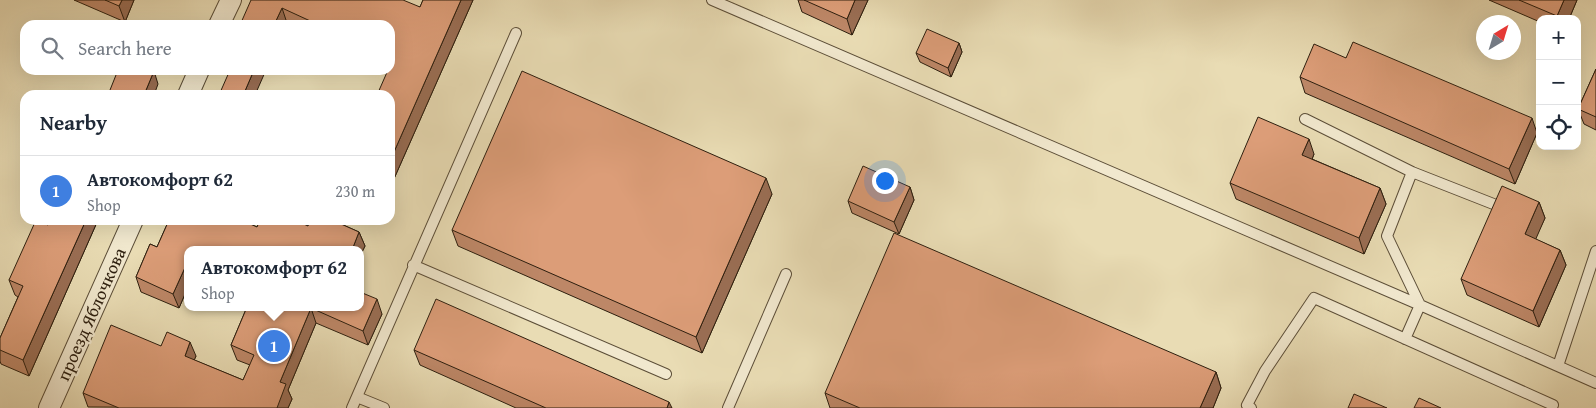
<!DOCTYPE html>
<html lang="en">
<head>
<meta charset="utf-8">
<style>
	:root { --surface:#fff; --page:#f2f2f3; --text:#1f2937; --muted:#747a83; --line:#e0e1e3; --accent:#0b8043 }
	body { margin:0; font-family:"Gentium Book Plus",serif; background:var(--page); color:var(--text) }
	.controls { position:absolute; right:15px; top:15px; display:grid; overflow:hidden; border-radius:10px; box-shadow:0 5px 20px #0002 }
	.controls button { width:45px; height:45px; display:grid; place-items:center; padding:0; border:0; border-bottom:1px solid var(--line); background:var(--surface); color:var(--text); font:25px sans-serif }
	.compass { position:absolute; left:1476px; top:15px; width:45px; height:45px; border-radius:50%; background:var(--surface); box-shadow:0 5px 20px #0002; rotate:38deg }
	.you { position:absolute; left:884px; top:180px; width:18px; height:18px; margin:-12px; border:4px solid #fff; border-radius:50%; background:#1a73e8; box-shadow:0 0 0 8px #1a73e833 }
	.badge { display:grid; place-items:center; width:32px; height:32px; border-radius:50%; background:var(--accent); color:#fff; font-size:16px; font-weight:700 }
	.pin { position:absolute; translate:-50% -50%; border:2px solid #fff; box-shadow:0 1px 5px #0006 }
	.popup { position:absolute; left:184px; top:246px; width:180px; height:65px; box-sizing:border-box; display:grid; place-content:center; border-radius:10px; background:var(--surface); filter:drop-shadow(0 1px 4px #0005); font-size:16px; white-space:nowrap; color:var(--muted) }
	.popup b { font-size:19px; color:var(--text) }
	.popup::after { content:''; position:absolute; left:50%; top:100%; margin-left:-10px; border:10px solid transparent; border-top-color:var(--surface) }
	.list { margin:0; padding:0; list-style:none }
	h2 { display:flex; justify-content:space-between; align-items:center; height:65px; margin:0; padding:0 20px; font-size:21px }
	h2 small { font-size:16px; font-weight:400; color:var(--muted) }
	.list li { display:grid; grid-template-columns:32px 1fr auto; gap:15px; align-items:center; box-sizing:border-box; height:70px; padding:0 20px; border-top:1px solid var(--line) }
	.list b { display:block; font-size:19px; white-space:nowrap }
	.list p { margin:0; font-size:16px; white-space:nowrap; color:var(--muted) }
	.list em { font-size:16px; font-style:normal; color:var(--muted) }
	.icon { flex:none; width:28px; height:28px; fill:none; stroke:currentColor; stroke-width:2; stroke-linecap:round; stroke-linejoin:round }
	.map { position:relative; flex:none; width:1596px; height:408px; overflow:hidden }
	.search { position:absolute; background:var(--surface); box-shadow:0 5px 20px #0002; left:20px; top:20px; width:375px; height:55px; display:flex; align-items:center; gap:12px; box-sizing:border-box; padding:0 18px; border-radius:15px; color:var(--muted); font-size:19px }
	.panel { position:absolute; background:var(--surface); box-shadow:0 5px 20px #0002; left:20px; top:90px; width:375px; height:135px; border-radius:15px }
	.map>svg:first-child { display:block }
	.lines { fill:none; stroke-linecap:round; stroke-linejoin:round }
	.lane-casing { stroke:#5c4e38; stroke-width:12 }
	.street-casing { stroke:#5c4e38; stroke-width:22 }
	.lane { stroke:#f1e8ce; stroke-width:10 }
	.street { stroke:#f1e8ce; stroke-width:20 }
	.wall { fill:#bd8767; stroke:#2d1f0f }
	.shaded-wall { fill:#9a6e54; stroke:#2d1f0f }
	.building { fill:#dc9d78; stroke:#2d1f0f }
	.labels { text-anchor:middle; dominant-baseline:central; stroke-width:4.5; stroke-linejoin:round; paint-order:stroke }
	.street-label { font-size:18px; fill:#2d1f0f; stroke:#f1e8ce }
</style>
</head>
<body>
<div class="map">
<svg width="1596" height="408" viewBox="0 0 1596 408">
	<rect width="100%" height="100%" fill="#e9dcb4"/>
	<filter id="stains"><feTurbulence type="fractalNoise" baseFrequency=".004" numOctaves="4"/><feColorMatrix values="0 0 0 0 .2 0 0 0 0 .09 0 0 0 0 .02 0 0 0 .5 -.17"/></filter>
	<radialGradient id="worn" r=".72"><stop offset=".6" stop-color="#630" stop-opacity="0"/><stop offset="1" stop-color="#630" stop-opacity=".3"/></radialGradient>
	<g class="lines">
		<g class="lane-casing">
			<path id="lane" d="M712 0 1420 305 1405 339
				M1305 119 1412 172
				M1496 205 1412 172 1387 236 1420 305 1596 383
				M413 265 666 374
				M1558 366 1596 251
				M357 397 384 408
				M352 408 516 33
				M728 408 786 274
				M1251 408 1247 405 1265 371 1314 298 1553 405"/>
		</g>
		<g class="street-casing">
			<path id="street" d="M219 25 231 0
				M188 95 199 70
				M49 408 133 220"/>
		</g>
		<use href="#lane" class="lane"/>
		<use href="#street" class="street"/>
	</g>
	<path class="wall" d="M74 0H134L125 22Z
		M251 0 420 7 423 0H473L393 181 390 180V25H292L287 23Z
		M798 0H868L852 35 802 12Z
		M1489 0H1577L1569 19H1540V22Z
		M959 43 962 52 951 77 920 62 916 53Z
		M1346 58 1537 133 1515 184 1305 93 1300 77Z
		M1596 69V130L1584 124 1578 109Z
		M1314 154 1312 159 1380 188 1386 204 1364 254 1236 199 1230 183Z
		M910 187 914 200 899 234 852 213 848 201Z
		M772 194 702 353 458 246 452 230Z
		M1539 202 1545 218 1535 239 1560 250 1566 265 1539 327 1467 295 1461 279Z
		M51 220H98L29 376 1 364 0 361V338L18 297 15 295 9 280 48 225Z
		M169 220H241L257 227 260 220H295L308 226 310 220H332L359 232 365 246 360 256V250H188V287L179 308 141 292 136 277 150 244 157 247Z
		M247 307H360L382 314 368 345 316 323 288 390 292 399 288 408 88 407 83 393 161 346 196 356 194 360 243 380 250 365 237 360 231 345Z
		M414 350 672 408H516L420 365Z
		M1216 372 1221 388 1213 408H830L825 393Z"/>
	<path class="shaded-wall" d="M122 0H134L125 22 119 6Z
		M461 0H473L393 181 390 173V161Z
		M855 0H868L852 35 847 19Z
		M1564 0H1577L1569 19H1558L1557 16Z
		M282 8 287 23 286 25H274Z
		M959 43 962 52 951 77 948 68Z
		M254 70H266L255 95H246L245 91Z
		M154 71 158 84 154 95H144Z
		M1532 118 1537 133 1515 184 1509 169Z
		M1309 139 1314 154 1308 170 1302 155Z
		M766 178 772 194 702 353 696 337Z
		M910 187 914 200 899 234 894 222Z
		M1380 188 1386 204 1364 254 1359 238Z
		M1539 202 1545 218 1531 250 1525 234Z
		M86 220H98L29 376 23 360Z
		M359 232 365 246 360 256V250H352Z
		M1560 250 1566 265 1539 327 1533 311Z
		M188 261V287L179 308 173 294Z
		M377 299 382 314 368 345 363 331Z
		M311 308 316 323 288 390 292 399 288 408H277L280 382Z
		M190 342 196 356 190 370 185 356Z
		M1216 372 1221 388 1213 408H1200Z
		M669 402 672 408H667Z"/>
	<path class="building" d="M105 0H122L119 6Z
		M251 0H403L420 7 423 0H461L390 161V95H377L388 70H390V65L393 58 390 56V25H319L282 8 274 25H240Z
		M804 0H855L847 19Z
		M1519 0H1564L1557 16Z
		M927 29 959 43 948 68 916 53Z
		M1353 42 1532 118 1509 169 1300 77 1314 44 1346 58Z
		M1596 69V117L1578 109Z
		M118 70H150L154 71 144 95H108Z
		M230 70H254L245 91 254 95H219Z
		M522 71 766 178 696 337 452 230Z
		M1258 117 1309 139 1302 155 1380 188 1359 238 1230 183Z
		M863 166 910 187 894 222 848 201Z
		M1502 186 1539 202 1525 234 1560 250 1533 311 1461 279Z
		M36 220 48 225 51 220H86L23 360 0 350V338L23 286 9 280Z
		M169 220H241L257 227 260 220H295L308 226 310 220H332L359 232 352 250H188V261L173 294 136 277 150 244 157 247Z
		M894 233 1216 372 1200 408H860L825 393Z
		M360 292 377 299 363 331 311 308 280 382 286 384 277 408H119L83 393 111 325 161 346 167 332 190 342 185 356 243 380 254 355 231 345 247 307H360Z
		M436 299 669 402 667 408H546L414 350Z
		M1354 394 1387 408H1348Z
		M1419 398 1441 408H1414Z"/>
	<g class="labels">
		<g class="street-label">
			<text transform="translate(91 314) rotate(-66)">проезд Яблочкова</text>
		</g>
	</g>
	<rect width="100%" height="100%" filter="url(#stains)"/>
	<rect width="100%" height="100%" fill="url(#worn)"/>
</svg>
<div class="controls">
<button>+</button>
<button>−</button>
<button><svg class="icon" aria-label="locate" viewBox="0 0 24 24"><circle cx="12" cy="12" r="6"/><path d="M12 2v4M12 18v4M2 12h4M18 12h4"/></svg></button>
</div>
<svg class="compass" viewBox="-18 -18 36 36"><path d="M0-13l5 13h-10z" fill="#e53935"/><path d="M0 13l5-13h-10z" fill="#747a83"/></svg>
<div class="you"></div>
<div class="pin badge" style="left:274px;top:346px;background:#3f7fe0">1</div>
<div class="popup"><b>Автокомфорт 62</b>Shop</div>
<div class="search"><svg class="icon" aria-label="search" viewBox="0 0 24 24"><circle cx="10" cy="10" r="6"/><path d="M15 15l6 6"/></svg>Search here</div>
<section class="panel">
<h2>Nearby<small></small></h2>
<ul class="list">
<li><span class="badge" style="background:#3f7fe0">1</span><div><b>Автокомфорт 62</b><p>Shop</p></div><em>230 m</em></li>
</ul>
</section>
</div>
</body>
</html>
